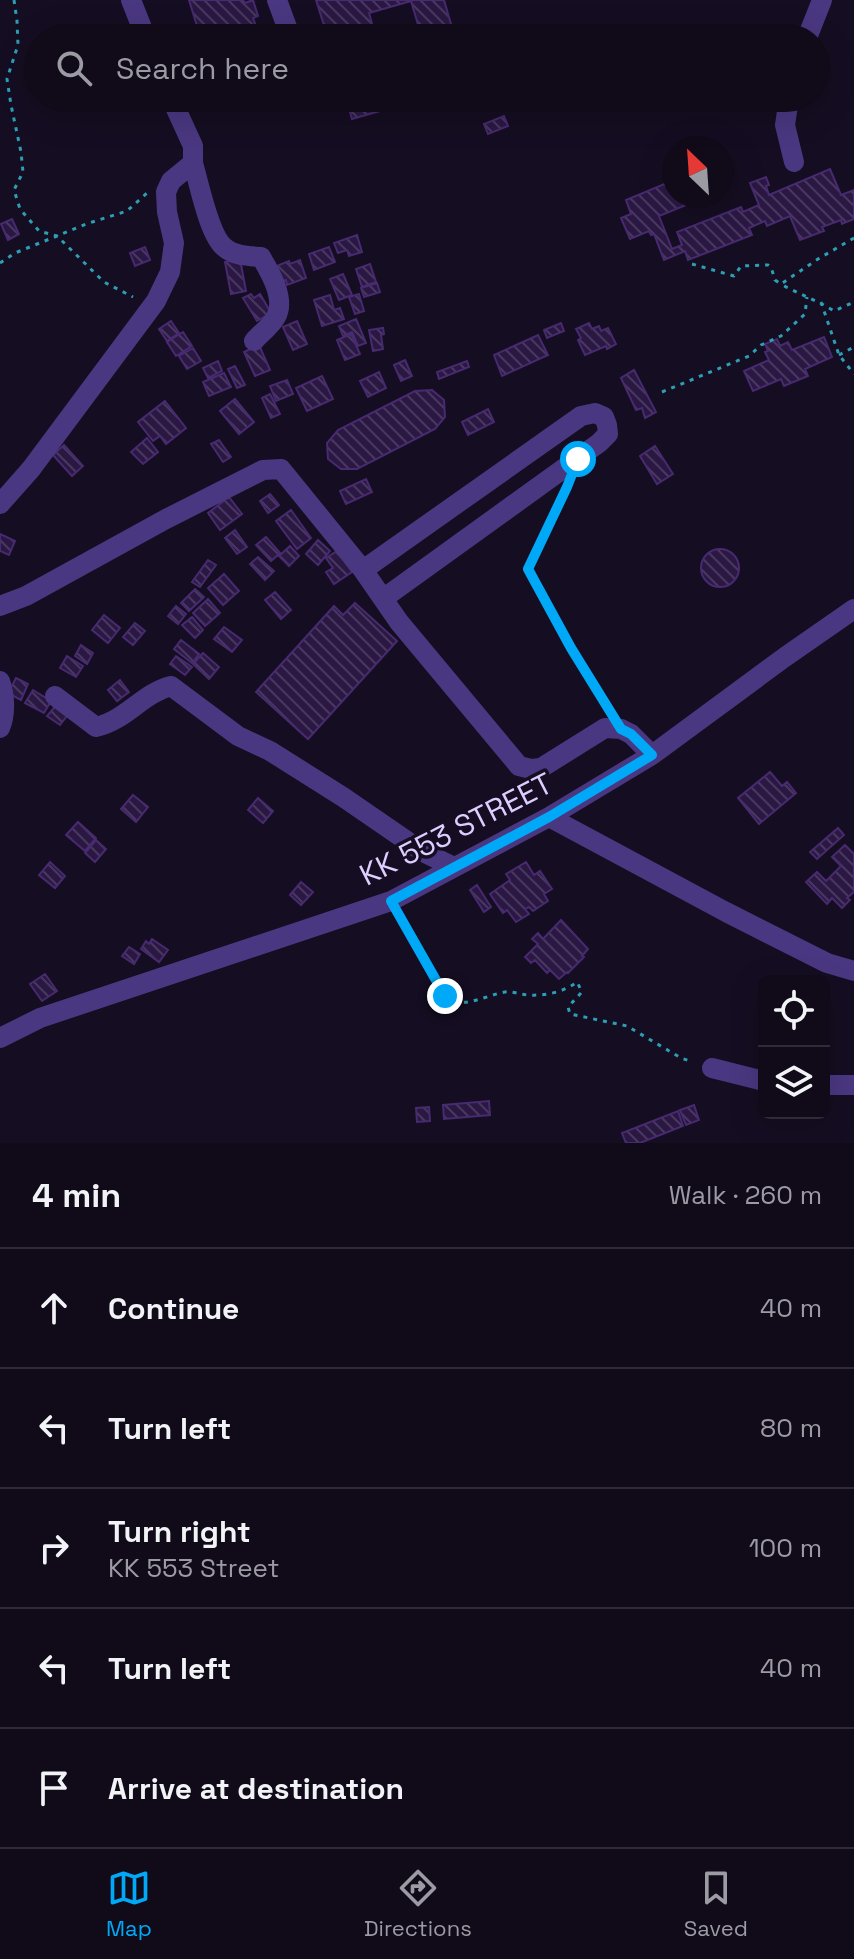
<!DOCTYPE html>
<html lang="en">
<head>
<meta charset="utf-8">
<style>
	:root { --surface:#100a19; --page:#191322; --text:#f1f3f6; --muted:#9c9aa2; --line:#302b38; --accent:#00a9f8 }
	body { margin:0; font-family:"Space Grotesk",sans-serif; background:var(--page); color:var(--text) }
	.controls { position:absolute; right:24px; bottom:24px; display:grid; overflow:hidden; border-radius:12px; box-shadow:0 8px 32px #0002 }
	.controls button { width:72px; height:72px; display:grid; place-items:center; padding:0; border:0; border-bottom:2px solid var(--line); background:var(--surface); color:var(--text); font:40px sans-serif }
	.compass { position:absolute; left:662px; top:136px; width:72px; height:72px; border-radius:50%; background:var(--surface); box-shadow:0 8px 32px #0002; rotate:335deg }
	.stop { position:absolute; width:24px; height:24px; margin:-18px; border:6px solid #00a9f8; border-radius:50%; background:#fff }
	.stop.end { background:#00a9f8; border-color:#fff; box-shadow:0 2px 8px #0008 }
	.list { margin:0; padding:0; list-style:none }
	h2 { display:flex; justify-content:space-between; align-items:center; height:104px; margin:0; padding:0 32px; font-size:34px }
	h2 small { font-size:26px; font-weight:400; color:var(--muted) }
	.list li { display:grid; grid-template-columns:52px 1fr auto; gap:24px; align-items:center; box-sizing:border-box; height:120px; padding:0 32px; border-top:2px solid var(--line) }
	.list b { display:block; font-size:30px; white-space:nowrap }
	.list p { margin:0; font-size:26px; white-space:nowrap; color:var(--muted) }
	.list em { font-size:26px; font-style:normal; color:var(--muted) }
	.icon { flex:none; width:44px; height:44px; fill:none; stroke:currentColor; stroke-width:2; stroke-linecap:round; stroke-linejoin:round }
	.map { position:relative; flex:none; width:854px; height:1143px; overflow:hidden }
	.search { position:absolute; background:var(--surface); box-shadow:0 8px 32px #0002; left:24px; right:24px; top:24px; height:88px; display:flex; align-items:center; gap:20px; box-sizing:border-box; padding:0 28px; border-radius:44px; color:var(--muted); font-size:30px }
	.sheet { height:704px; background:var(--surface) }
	nav { display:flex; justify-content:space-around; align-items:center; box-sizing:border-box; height:112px; border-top:2px solid var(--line); background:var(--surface); font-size:22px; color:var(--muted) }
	nav a { display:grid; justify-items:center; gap:4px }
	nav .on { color:var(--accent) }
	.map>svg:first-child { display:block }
	.building { fill:url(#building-back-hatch); stroke:#472a6f; stroke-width:2 }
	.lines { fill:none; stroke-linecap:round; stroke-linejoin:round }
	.path { stroke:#2c9fb5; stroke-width:3; stroke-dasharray:4 6; stroke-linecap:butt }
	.minor { stroke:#4a3781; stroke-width:20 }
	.route { stroke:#00a9f8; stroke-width:10 }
	.labels { text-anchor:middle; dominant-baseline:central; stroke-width:7; stroke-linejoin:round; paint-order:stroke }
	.street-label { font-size:30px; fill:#decdff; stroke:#150d21 }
</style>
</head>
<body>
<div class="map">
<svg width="854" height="1143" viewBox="0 0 854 1143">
	<defs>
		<pattern id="building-back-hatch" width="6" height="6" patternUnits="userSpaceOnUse" patternTransform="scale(2)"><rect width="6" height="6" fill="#2a1843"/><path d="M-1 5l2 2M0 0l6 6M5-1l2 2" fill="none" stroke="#48385f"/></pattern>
	</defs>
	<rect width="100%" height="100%" fill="#150d21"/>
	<path class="building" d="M189 0H243L245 3 253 0 258 16 253 18 260 38H194L191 28 197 26Z
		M316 0H444L455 38H422L411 1 369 13 376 38H328Z
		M346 98H376L380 111 352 119Z
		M504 116 508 126 488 134 484 124Z
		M830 169 841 195 854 190V219L842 224 841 220 822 227 824 231 800 240 790 216 767 226 765 221 749 228 752 235 688 260 685 251 664 260 654 234 651 235 649 231 630 239 621 218 631 214 626 200 674 180V196H688L691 203 659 216 672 249 682 245 677 232 741 207 743 212 759 205 750 183 766 177 769 185 766 186 769 195Z
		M12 219 19 234 8 240 1 224Z
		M357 235 362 252 349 256 347 250 338 253 334 243Z
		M145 247 150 260 135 266 130 253Z
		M329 247 335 262 314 270 309 254Z
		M240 259 246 291 231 294 225 262Z
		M300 260 306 278 287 285 286 280 279 282 274 267 289 261 290 264Z
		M370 264 376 282 362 287 356 269Z
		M343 274 352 295 339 300 330 279Z
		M377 283 380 292 364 297 361 288Z
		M251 294 254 298 260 294 271 313 257 321 243 298Z
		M359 294 364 311 355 314 349 297Z
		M330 295 334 310 340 308 344 319 322 326 314 300Z
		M356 319 366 343 358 346 352 332 343 336 339 326Z
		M171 321 179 333 167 341 159 329Z
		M297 321 307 344 293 350 283 327Z
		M561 323 564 331 547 338 544 330Z
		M589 323 592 329 599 326 601 331 608 328 616 344 607 349 606 346 585 355 578 340 581 338 576 329Z
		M383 328 384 334 381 335 383 349 373 351 369 330Z
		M183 332 192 346 176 356 167 342Z
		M351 334 360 354 345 360 337 340Z
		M538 335 548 355 502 376 494 355Z
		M824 337 832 357 805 369 808 376 784 386 781 379 753 391 744 371 769 360 765 352 768 351 765 344 777 339 780 346 788 342 792 350Z
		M259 345 270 370 255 376 244 352Z
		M193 348 201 361 187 369 179 356Z
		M405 360 412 376 401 381 394 365Z
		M218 361 222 371 208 378 203 368Z
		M467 361 469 367 439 379 437 372Z
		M235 366 245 385 237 388 228 369Z
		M634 370 656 412 645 418 642 408 636 410 621 378Z
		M379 372 386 388 368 397 360 381Z
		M224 373 231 387 209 396 203 382Z
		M322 376 333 399 307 411 296 388Z
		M287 380 293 394 276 401 270 386Z
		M432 390 444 400 445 417 435 429 357 469H341L328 459 327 443 338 430 415 391Z
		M270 394 280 414 271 418 262 398Z
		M235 399 254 422 239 434 220 411Z
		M165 401 186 428 166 444 160 436 153 441 138 422Z
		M488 409 494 422 468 435 462 422Z
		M147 438 158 452 143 464 131 452Z
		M219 440 231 457 223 462 211 444Z
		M64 445 83 466 72 476 53 455Z
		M655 446 673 474 657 484 640 456Z
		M366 479 372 492 346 504 340 491Z
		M270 494 279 505 268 513 260 501Z
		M229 497 242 514 220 530 208 513Z
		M291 510 311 538 297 549 276 521Z
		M235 530 247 547 237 554 225 538Z
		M0 534 15 541 9 555 0 551Z
		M266 537 280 553 271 561 256 545Z
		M318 540 330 551 318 565 306 554Z
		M290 546 299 556 289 566 279 556Z
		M701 568a19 19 0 1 1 38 0a19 19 0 1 1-38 0Z
		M337 551 352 572 334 584 326 572 333 568 326 558Z
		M258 557 274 571 265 580 250 564Z
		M208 560 216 565 200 587 192 582Z
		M224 574 239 591 223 605 208 588Z
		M195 589 204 597 189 611 181 603Z
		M275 592 291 610 281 619 265 600Z
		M208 599 220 613 205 626 193 613Z
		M355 603 397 641 308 739 256 692 334 606 343 615Z
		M176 606 186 614 178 624 168 616Z
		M104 615 120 628 108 643 92 630Z
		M192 617 203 630 195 638 182 625Z
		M135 623 145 631 133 645 123 637Z
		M224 627 242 640 232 652 214 639Z
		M181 640 199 654 192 663 174 649Z
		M81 645 93 653 87 664 75 656Z
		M203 653 219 667 209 679 193 664Z
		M67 656 83 666 76 677 60 668Z
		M176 656 192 667 185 675 170 664Z
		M16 678 28 684 21 700 8 693Z
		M120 680 129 692 117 701 108 690Z
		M33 690 51 701 44 713 25 703Z
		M58 703 70 712 60 725 47 716Z
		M770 772 782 786 787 782 796 793 759 824 738 798Z
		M133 795 148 807 136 822 121 809Z
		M258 798 273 811 263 823 248 810Z
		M78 822 96 838 85 851 66 835Z
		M838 828 844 835 817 859 810 852Z
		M96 840 106 849 95 862 85 853Z
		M845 845 854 854V892L847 898 850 900 842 908 832 898 827 904 806 882 817 872 826 881 841 866 832 857Z
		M50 862 65 876 55 888 39 875Z
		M526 862 534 875 540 871 552 889 544 894 548 901 533 911 529 907 525 909 529 914 516 922 507 910 503 913 490 894 510 880 506 874Z
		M301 882 313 892 301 905 290 895Z
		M477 885 491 907 484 912 470 890Z
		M561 920 588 949 582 956 584 957 568 973 567 972 559 979 550 970 547 973 535 960 531 963 525 957 538 944 532 939 538 933 543 939Z
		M152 939 168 950 159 962 141 949 146 941 149 944Z
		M129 947 140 954 134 964 122 956Z
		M45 974 57 991 42 1001 30 984Z
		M489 1101 490 1115 444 1119 443 1105Z
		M694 1105 699 1120 686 1125 680 1110Z
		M429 1107 430 1121 417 1122 416 1108Z
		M678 1111 683 1126 640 1143H626L622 1133Z"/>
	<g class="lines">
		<path class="path" d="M14 0 17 21 18 45 7 79 11 105 21 152 23 172 14 190 20 209 39 231 57 236 104 282 133 297
			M854 238 818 259 781 284C798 294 817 300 834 311L854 302
			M0 263 15 253 57 236 86 224 127 211 147 193
			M692 264 734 276 741 266 768 265 771 267 775 280 781 284
			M821 302 839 355 854 374
			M839 355 854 347
			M662 392 749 356 761 345 781 336 805 314 807 297
			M564 494 528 569 571 648 608 709
			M401 918 445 996C461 1011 486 995 505 992 514 991 520 995 529 995 545 996 564 992 577 982L582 992 568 1007 570 1014 627 1026 681 1058 693 1062"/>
		<path class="minor" d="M131 0 146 38
			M277 0 291 38
			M807 38 822 0
			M789 98 785 125 794 162
			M193 163C199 183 209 235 224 247 234 256 248 256 261 257 270 272 286 299 276 317 271 326 260 334 254 341
			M0 504 31 469 156 301 170 272 174 243 167 212 166 192 171 181 193 163V146L171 98
			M363 570 581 416 595 413 604 417 607 425 608 434 599 443 384 598
			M0 606 26 596 166 519 263 470 281 469 363 570 399 622 519 766 531 769 541 768 605 728 621 729 631 734 652 755
			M0 681C5 695 6 714 0 728
			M55 696 96 727C125 721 143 693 171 686L238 736 270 751 343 797 423 852 454 867
			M549 817 726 912 827 963 854 971
			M0 1038 40 1018 391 901 549 817 652 755 785 657 854 609
			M712 1068 764 1081
			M824 1085H854"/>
	</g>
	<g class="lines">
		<path class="route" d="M445 996 391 901 549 817 652 755 631 734 621 729 571 648 528 569 567 487 578 459"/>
	</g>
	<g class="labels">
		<g class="street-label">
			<text transform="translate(456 829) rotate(-27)">KK 553 STREET</text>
		</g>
	</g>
</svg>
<div class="controls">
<button><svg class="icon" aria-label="locate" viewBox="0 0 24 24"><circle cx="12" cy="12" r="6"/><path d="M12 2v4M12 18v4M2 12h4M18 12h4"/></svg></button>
<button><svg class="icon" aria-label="layers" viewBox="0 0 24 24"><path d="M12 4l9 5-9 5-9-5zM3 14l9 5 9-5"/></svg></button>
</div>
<svg class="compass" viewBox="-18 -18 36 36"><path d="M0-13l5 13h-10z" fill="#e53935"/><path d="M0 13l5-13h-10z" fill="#9c9aa2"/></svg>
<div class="stop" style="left:578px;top:459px"></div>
<div class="stop end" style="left:445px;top:996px"></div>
<div class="search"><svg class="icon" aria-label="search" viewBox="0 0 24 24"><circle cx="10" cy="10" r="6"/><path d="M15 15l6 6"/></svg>Search here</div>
</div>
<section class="sheet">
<h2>4 min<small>Walk · 260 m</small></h2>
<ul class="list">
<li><svg class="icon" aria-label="ahead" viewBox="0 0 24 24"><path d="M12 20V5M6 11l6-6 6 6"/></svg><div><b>Continue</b></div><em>40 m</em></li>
<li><svg class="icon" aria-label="left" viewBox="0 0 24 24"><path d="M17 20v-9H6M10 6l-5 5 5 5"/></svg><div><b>Turn left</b></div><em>80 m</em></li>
<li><svg class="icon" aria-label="right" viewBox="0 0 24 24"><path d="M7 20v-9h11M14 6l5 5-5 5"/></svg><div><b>Turn right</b><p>KK 553 Street</p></div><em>100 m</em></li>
<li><svg class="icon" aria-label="left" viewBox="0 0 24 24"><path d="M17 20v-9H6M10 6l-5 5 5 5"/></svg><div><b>Turn left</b></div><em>40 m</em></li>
<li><svg class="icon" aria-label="arrive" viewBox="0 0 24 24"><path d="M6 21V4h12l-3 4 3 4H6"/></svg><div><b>Arrive at destination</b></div></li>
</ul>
</section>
<nav>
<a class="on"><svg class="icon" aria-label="map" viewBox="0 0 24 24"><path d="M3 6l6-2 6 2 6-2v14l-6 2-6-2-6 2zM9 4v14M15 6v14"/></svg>Map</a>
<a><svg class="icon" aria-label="directions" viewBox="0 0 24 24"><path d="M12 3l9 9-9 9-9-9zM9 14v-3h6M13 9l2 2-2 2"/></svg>Directions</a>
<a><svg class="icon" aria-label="saved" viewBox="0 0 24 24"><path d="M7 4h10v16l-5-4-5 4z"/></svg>Saved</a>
</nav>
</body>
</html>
